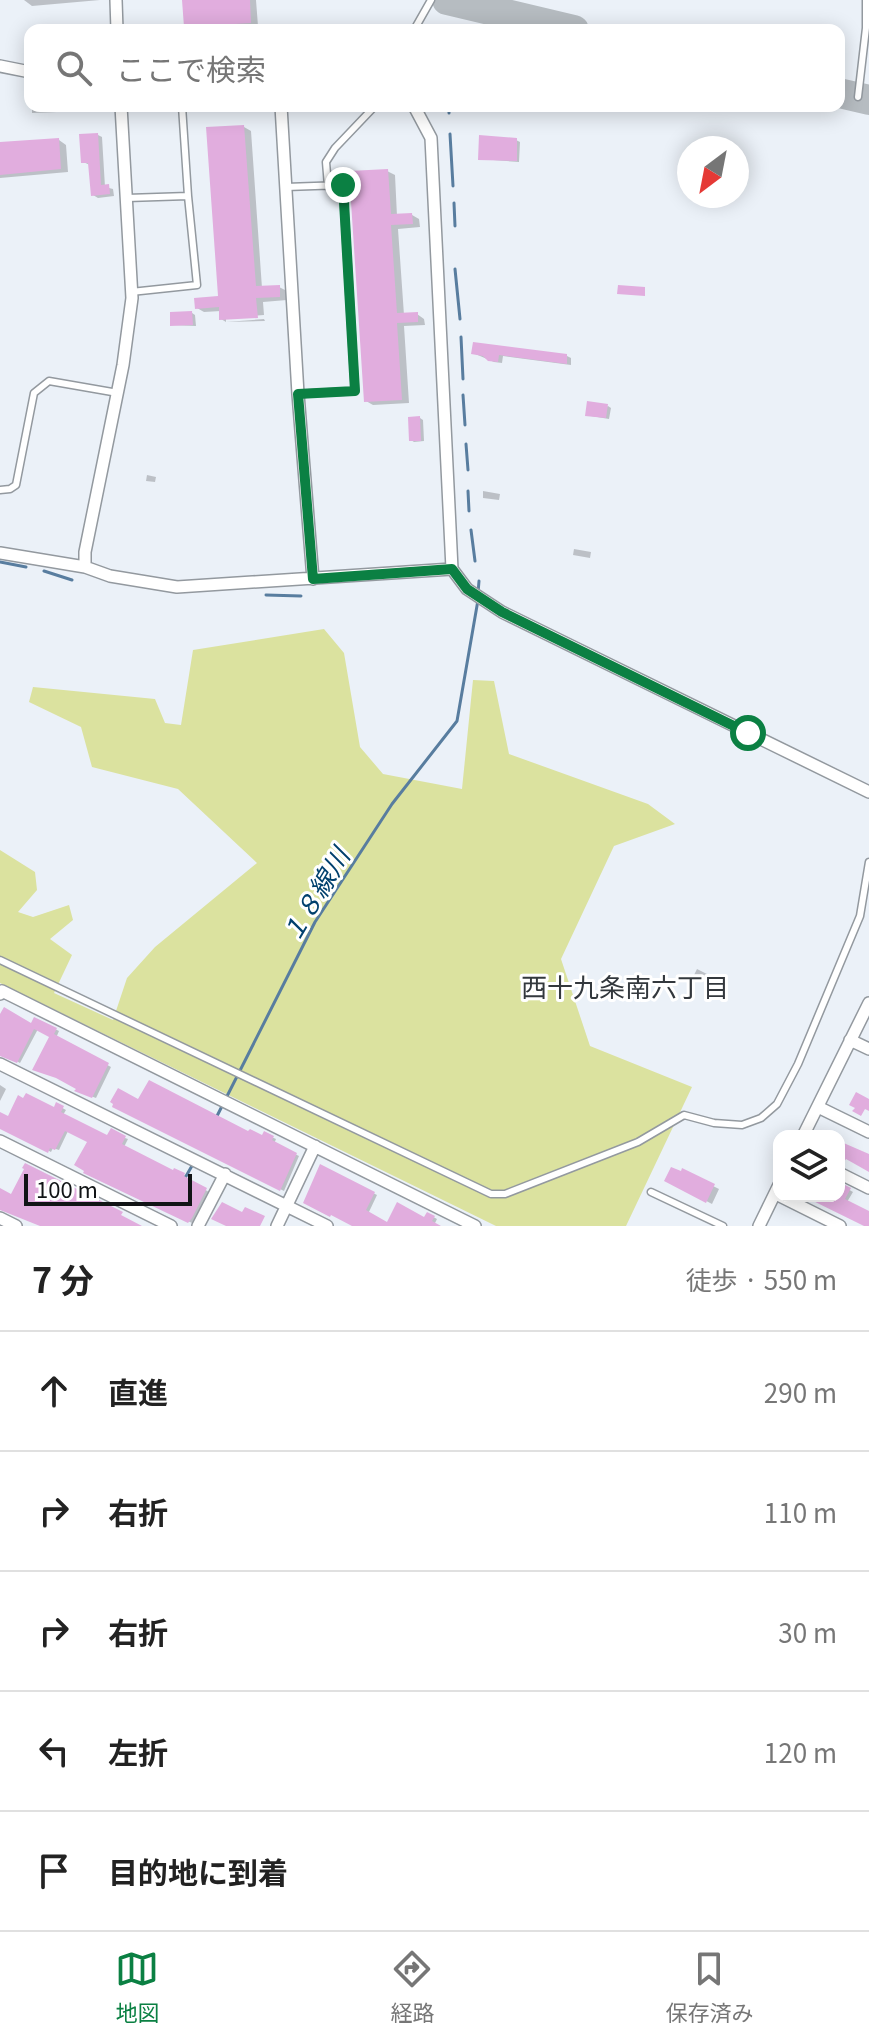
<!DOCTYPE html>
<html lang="ja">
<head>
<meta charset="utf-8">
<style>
	:root { --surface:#fff; --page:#f6f6f6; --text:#222; --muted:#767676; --line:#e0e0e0; --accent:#0b8043 }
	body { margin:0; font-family:Georgia,"Noto Sans JP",serif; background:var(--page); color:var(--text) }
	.controls { position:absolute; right:24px; bottom:24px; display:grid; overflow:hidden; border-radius:16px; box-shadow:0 4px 20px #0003 }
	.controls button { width:72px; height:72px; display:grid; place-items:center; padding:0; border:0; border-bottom:2px solid var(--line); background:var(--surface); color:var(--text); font:40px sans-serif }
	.compass { position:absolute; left:677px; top:136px; width:72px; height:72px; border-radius:50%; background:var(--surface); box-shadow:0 4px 20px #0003; rotate:212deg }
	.scale { position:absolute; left:24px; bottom:20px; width:168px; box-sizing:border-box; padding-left:8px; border:4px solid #111416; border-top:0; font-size:22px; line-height:28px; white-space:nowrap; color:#111416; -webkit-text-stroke:6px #fff; paint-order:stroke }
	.stop { position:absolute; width:24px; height:24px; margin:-18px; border:6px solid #0b8043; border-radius:50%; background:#fff }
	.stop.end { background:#0b8043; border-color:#fff; box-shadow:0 2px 8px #0008 }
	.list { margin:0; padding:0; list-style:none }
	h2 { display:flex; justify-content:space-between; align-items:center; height:104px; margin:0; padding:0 32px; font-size:34px }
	h2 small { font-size:26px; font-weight:400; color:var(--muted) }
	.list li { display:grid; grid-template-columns:52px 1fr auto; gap:24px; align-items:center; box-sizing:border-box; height:120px; padding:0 32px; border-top:2px solid var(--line) }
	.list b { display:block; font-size:30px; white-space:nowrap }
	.list em { font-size:26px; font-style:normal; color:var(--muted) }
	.icon { flex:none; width:44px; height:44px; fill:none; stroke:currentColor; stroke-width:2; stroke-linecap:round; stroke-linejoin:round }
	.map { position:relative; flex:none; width:869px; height:1226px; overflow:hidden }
	.search { position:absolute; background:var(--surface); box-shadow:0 4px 20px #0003; left:24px; right:24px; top:24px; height:88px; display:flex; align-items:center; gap:20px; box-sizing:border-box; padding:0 28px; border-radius:16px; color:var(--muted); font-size:30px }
	.sheet { height:704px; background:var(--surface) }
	nav { display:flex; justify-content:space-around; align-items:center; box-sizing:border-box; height:112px; border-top:2px solid var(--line); background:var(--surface); font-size:22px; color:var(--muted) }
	nav a { display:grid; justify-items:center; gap:4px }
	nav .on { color:var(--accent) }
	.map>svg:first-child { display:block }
	.green { fill:#dbe29f }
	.shadow { fill:#0003 }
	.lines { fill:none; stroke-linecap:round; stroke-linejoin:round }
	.stream { stroke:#587d9f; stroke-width:3 }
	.taxiway { stroke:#b6bcc1; stroke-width:30 }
	.building { fill:#e1adde }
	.lane-casing { stroke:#93999f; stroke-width:9 }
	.street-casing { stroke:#93999f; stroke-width:14 }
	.lane { stroke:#fff; stroke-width:6 }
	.street { stroke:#fff; stroke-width:11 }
	.route { stroke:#0b8043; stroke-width:10 }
	.labels { text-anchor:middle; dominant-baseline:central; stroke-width:6; stroke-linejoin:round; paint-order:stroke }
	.water-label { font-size:26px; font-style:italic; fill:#00406d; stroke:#fff }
	.neighbourhood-label { font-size:26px; fill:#33383d; stroke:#fff }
</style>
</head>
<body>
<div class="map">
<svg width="869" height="1226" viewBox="0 0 869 1226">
	<rect width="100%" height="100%" fill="#ebf1f8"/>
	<path class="green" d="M324 629 344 653 360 747 383 774 462 789 473 680 494 681 509 754 648 804 675 824 614 846 561 959 590 1046 692 1087 626 1226H496L0 983V850L35 872 37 890 18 912 33 917 69 905 73 920 50 939 72 955 54 993 113 1020 127 978 155 947 257 863 178 789 92 767 81 727 29 702 33 687 155 699 165 723 181 725 193 650Z"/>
	<path class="shadow" d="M24 0H100L32 6Z
		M184 0H256L258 26 192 30 186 26Z
		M56 106 57 112 32 113V108Z
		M244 127 251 131 262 288 279 287 287 291V300L263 302 264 315 226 318V322L221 319V311L204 312 197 308 220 298Z
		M98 135 102 137 105 187 113 189 114 196 98 198 93 195 90 165 83 162Z
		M59 140 66 145 68 172 0 178V144Z
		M516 140 520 142 519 162 480 159Z
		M387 171 395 175 397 216 412 215 419 219 420 227 398 229 404 315 417 314 424 319 425 325 404 326 409 403 373 405 366 401Z
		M192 313 195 315 196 326 172 325Z
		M264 319 265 321 226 322Z
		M473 353 567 356 571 358V365L503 356 502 363 494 362Z
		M608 406 611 408 609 419 591 416Z
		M420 418 423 420 424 441 414 442 411 440Z
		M147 475 156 477 155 482 146 481Z
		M483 491 500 494 499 500 483 498Z
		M574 549 591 552 590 558 573 555Z
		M697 969 707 974 704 980 694 975Z
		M0 1019 32 1026 35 1019 59 1031 56 1038 111 1067 96 1098 80 1092 78 1088 61 1079 51 1036 38 1029 20 1063 0 1052Z
		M0 1085 6 1089 0 1101Z
		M139 1102 263 1138 265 1134 276 1139 274 1144 299 1156 284 1191 118 1108Z
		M57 1105 66 1110 63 1115 108 1138 111 1131 125 1138 128 1139 124 1147 174 1173 184 1175 187 1177 186 1179 209 1192 192 1223 86 1172 90 1141 68 1131 59 1150 53 1148 51 1152 0 1125V1115L8 1119 55 1110Z
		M819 1130 821 1131 829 1136H815Z
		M321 1167 377 1195 368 1214 387 1224 425 1220 428 1214 437 1219 434 1225 436 1226H355Z
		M683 1171 719 1189 712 1204 667 1180Z
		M839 1184 853 1192 847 1202 869 1214V1225L810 1196H839Z"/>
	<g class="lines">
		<path class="stream" d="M449 106V113
			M450 134 453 186
			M454 203 455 226
			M455 269 460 319
			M461 337 463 379
			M463 395 465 425
			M466 444 468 470
			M468 491 469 511
			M471 530 475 561
			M0 562 26 567
			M44 571 72 580
			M478 593 479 581
			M266 595 301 596
			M216 1118 315 922 392 804 457 721 478 600
			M185 1178 193 1164"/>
		<path class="taxiway" d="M447 0 574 30
			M839 93 869 100"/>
	</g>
	<path class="building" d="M182 0H250L251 23 184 27Z
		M244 125 256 286 280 285V297L256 298 258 318 219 320V307L195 309 194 298 218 296 206 127Z
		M98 133 101 185 109 184 110 194 91 196 88 163H81L79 134Z
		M479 135 517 138V161L478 160Z
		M59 138 61 169 0 175V142Z
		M388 169 391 214 412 213 413 224 391 225 397 313 418 312V322L397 323 402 400 364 402 349 171Z
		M618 285 645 287V296L617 294Z
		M192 311 193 325 170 326V312Z
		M473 342 567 354V364L499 355 498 362 488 361 483 356 471 354Z
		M587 401 608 404 606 418 585 416Z
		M420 416 421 441H409L408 417Z
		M4 1007 31 1023 34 1017 57 1028 54 1034 109 1063 92 1098 74 1091 76 1089 56 1078 32 1070 49 1037 34 1029 17 1063 0 1056V1014Z
		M149 1080 248 1131 250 1129 262 1135 264 1131 274 1136 272 1140 297 1153 280 1191 112 1107 113 1104 110 1102 118 1088 138 1099Z
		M856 1092 869 1099V1111L865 1109 861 1116 852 1111 855 1108 849 1105Z
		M26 1093 54 1107 56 1102 64 1106 61 1112 107 1135 111 1128 126 1136 122 1144 173 1170 174 1168 185 1173 184 1176 207 1188 192 1218 188 1223 83 1173 84 1171 74 1165 87 1142 65 1131 55 1150 50 1148 48 1153 0 1129V1112L8 1116 18 1095 23 1098Z
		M839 1141 869 1154V1172L846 1159 842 1165H839Z
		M25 1163 123 1212 121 1215 142 1226H40L0 1210V1188L11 1194 24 1169 22 1168Z
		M320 1164 375 1192 366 1210 387 1222 397 1202 424 1217 427 1212 435 1216 432 1221 441 1226H352L331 1215 330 1217 303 1203Z
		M671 1167 681 1171 682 1168 715 1184 706 1203 664 1181Z
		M843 1184 851 1188 845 1199 869 1211V1226H864L803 1196H839Z
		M222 1202 242 1212 245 1207 265 1216 260 1226H226L211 1219Z"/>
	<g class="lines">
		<g class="lane-casing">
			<path id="lane" d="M414 30 431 0
				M858 97 866 28V0
				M182 106 188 196
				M328 186 326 162 335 148 375 106
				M286 187 343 185 355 391 298 394
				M127 198 188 196 197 285 131 292
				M0 490 10 489 16 485 34 393 49 381 118 393
				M0 960 491 1194H505L638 1142 684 1115 714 1123 742 1125 761 1118 777 1104 798 1064 860 916 869 862
				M651 1192 723 1226"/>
		</g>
		<g class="street-casing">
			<path id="street" d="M116 0 117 30
				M0 66 30 72
				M281 106 298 394 313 579
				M414 106 431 138 452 569 467 589 502 612 869 792
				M0 553 85 567 110 576 177 587 452 569
				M85 567V552L123 365 132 298 121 106
				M0 994 2 991 475 1226
				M850 1040 869 1049
				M0 1064 327 1226
				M818 1107 869 1132
				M803 1136 869 1003
				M0 1141 171 1226
				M839 1173 869 1188
				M780 1196 840 1226
				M0 1218 16 1226
				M198 1226 225 1174
				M277 1226 315 1146
				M759 1226 779 1185"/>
		</g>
		<use href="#lane" class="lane"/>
		<use href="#street" class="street"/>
	</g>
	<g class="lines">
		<path class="route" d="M343 185 355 391 298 394 313 579 452 569 467 589 502 612 748 733"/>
	</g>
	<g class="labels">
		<g class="water-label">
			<text transform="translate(314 894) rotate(-59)">１８線川</text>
		</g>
		<g class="neighbourhood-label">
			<text x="625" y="985">西十九条南六丁目</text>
		</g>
	</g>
</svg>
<div class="controls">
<button><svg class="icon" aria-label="layers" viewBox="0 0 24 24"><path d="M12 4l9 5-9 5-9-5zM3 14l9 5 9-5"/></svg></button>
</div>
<svg class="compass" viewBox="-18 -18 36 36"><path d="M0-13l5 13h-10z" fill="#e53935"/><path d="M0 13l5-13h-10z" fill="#767676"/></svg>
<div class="scale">100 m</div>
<div class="stop" style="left:748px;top:733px"></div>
<div class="stop end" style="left:343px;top:185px"></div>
<div class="search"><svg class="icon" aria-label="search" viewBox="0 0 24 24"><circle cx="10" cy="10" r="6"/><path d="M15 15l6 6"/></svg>ここで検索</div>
</div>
<section class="sheet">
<h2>7 分<small>徒歩 · 550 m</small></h2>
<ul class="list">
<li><svg class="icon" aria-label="ahead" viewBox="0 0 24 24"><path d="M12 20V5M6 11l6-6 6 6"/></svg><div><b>直進</b></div><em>290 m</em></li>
<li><svg class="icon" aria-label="right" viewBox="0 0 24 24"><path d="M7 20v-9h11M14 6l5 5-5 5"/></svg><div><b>右折</b></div><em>110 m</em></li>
<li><svg class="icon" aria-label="right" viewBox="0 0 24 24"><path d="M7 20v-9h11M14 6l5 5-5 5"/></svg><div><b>右折</b></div><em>30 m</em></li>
<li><svg class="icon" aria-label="left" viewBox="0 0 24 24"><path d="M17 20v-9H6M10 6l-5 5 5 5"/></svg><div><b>左折</b></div><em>120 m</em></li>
<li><svg class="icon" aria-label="arrive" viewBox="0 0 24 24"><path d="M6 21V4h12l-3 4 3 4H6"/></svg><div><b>目的地に到着</b></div></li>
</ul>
</section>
<nav>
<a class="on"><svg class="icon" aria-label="map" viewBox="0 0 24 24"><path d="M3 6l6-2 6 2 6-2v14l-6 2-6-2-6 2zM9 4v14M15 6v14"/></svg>地図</a>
<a><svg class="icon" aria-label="directions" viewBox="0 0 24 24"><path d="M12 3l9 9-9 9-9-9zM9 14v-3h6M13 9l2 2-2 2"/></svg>経路</a>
<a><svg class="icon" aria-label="saved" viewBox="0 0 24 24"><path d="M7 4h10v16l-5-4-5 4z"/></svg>保存済み</a>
</nav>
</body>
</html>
